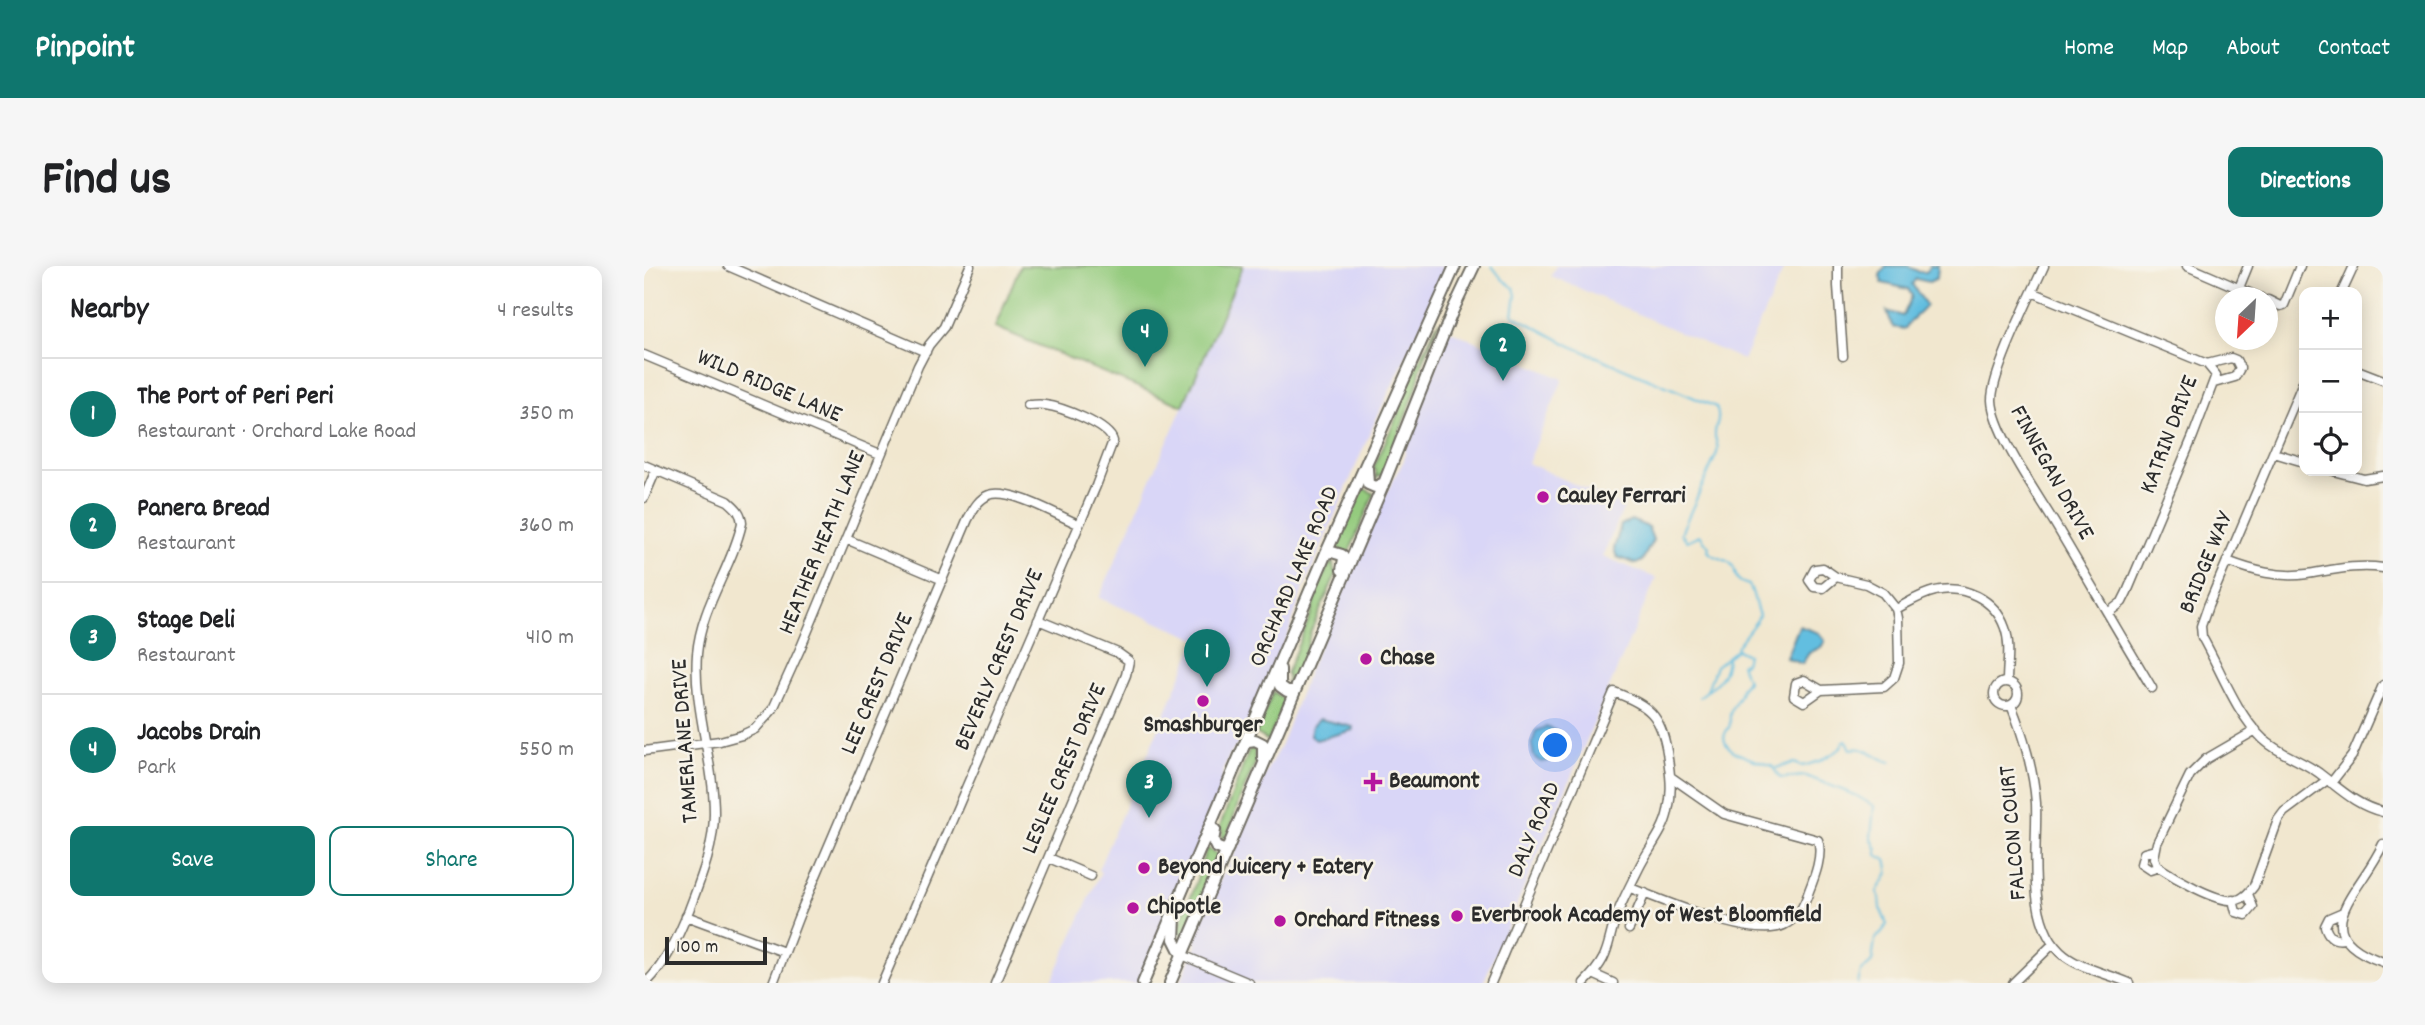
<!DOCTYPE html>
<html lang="en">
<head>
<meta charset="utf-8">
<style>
	:root { --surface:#fff; --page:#f6f6f6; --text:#202124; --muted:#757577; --line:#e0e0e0; --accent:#0f766e }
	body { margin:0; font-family:Dekko,sans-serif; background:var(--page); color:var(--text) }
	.controls { position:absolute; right:21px; top:21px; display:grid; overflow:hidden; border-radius:14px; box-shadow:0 4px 18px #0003 }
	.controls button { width:63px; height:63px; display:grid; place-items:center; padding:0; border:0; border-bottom:2px solid var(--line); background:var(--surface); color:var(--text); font:35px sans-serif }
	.compass { position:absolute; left:1571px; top:21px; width:63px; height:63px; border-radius:50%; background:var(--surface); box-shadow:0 4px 18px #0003; rotate:205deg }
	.scale { position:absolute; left:21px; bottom:18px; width:102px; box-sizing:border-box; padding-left:7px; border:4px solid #2b2b2b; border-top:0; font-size:19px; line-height:24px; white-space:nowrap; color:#2b2b2b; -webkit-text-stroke:5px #f7f3e8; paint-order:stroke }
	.you { position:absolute; left:912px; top:480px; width:24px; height:24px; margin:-18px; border:5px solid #fff; border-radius:50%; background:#1a73e8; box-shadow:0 0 0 10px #1a73e833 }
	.badge { display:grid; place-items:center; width:46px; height:46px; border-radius:50%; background:var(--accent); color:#fff; font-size:23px; font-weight:700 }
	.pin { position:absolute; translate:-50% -58px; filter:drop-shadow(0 2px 4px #0008) }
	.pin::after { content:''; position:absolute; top:37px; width:24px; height:21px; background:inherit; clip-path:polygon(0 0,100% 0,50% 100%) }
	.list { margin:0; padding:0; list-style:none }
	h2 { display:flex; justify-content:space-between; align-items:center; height:91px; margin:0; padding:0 28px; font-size:30px }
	h2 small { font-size:23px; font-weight:400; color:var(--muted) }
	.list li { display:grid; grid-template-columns:46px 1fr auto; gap:21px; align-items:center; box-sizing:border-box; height:112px; padding:0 28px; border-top:2px solid var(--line) }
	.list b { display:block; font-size:26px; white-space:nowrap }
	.list p { margin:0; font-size:23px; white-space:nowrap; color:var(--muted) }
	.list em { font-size:23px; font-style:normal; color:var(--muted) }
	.actions { display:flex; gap:14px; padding:21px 28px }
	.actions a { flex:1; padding:16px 0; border:2px solid var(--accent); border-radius:14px; text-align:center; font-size:24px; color:var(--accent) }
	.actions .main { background:var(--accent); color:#fff }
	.icon { flex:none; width:38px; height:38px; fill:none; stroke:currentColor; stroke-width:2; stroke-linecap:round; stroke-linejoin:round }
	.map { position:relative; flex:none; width:1739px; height:717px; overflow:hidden; border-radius:14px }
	header { display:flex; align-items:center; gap:42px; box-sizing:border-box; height:98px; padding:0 35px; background:var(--accent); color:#fff }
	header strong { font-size:33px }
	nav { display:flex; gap:38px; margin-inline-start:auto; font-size:24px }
	.intro { display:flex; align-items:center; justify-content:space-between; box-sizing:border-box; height:168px; padding:0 42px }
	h1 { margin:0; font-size:49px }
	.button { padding:18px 32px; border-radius:14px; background:var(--accent); color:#fff; font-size:24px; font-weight:700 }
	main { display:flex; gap:42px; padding:0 42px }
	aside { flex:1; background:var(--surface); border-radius:14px; box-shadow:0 4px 18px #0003 }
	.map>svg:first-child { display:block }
	.built { fill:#d9d6f7 }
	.green { fill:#94cb7e; stroke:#607b54; stroke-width:2 }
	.water { fill:#62bee0; stroke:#467486; stroke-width:2 }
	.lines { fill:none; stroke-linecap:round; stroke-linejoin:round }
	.stream { stroke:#62bee0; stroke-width:2 }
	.street-casing { stroke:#706d64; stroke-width:11 }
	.secondary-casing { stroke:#706d64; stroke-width:14 }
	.street { stroke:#fff; stroke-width:8 }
	.secondary { stroke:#fff; stroke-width:10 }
	.poi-dot { fill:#b5179e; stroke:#f7f3e8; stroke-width:2.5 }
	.labels { text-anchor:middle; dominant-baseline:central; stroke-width:5; stroke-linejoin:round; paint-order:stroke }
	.street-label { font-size:24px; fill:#2b2b2b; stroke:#f7f3e8 }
	.poi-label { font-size:24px; font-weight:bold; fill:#2b2b2b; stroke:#f7f3e8; text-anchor:start }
</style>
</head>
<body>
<header>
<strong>Pinpoint</strong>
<nav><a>Home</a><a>Map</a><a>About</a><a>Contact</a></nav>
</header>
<div class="intro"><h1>Find us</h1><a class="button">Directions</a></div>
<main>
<aside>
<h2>Nearby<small>4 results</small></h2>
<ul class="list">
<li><span class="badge">1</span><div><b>The Port of Peri Peri</b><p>Restaurant · Orchard Lake Road</p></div><em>350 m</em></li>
<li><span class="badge">2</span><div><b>Panera Bread</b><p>Restaurant</p></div><em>360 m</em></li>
<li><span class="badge">3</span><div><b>Stage Deli</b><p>Restaurant</p></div><em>410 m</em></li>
<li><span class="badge">4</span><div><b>Jacobs Drain</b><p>Park</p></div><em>550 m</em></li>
</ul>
<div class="actions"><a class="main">Save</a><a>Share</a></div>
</aside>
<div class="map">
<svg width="1739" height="717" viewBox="0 0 1739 717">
	<rect width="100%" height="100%" fill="#f7f3e8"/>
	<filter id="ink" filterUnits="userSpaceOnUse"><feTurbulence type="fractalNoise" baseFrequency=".0143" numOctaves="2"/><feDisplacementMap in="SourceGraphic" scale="14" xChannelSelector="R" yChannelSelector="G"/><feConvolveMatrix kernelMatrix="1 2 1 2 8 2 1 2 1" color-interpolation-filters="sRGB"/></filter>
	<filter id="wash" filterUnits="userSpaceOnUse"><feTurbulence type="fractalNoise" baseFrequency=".00686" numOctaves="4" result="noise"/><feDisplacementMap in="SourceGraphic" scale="28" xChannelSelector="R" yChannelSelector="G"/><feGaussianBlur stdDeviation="1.57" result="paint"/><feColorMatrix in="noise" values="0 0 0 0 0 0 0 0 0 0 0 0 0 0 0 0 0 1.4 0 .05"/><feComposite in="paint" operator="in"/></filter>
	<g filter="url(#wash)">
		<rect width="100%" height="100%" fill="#f1e7cf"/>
		<path class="built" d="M600 0H806L732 153 658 326 644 368 603 465 585 491 579 504 577 525 495 717H407L457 606 454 604 553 373 455 332Z
			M912 0H1141L1099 94 907 10Z
			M805 64 919 113 884 197 980 241 959 290 1012 312 839 717H536L552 681V668L575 616 587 596 597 573 596 565 624 502 637 479 663 409 734 243 760 194 763 175Z"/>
		<path class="green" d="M376 0H599L539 140 351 61Z
			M795 55 777 102 772 124 738 210 735 209 732 213V204L729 203 756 143 763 119Z
			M718 221 730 228 704 289 692 281Z
			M689 296 690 305 693 306 666 367 661 390 650 415 647 414 643 418 644 409 642 408 667 348 673 325 685 298 687 299Z
			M629 426 641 434 624 475 612 467Z
			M606 482 611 484 610 492 613 493 595 535 583 571 581 570 577 574 578 564 575 563Z
			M563 582 575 590 541 670 535 667C536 649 546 636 551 619 555 607 558 594 563 582Z"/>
		<path class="water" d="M1242 0H1264L1275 6H1282L1286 0H1294L1293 12 1285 16 1272 13 1268 18 1282 39C1276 49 1266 52 1261 63L1249 61 1243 45 1259 50 1268 30 1264 23 1238 17 1236 9Z
			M987 254 1004 261 1009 274 998 295 992 298 973 291 970 283 977 259Z
			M1155 360 1175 367 1181 375 1177 381 1165 387 1158 398 1142 392Z
			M675 453 709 461V464L672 474 666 469 668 460Z
			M902 461 915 466 921 472 910 494 897 496 890 491 888 479 892 465Z"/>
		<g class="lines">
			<path class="stream" d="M848 0 858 13 870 22 872 29 869 49 927 80 1072 141C1078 157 1070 157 1071 170 1072 177 1075 179 1073 187L1037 267 1043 275 1056 269 1065 281 1064 285C1071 293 1079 291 1086 297 1096 305 1085 314 1105 319 1111 329 1110 338 1115 349L1113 354 1092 381 1093 384 1103 389 1101 397 1097 398 1103 415 1097 422C1097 431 1091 434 1088 442 1085 447 1086 452 1086 458 1086 462 1082 464 1081 468 1074 487 1117 495 1128 500L1136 512 1162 510 1211 529 1230 540 1227 571 1233 584V589L1242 594C1248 612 1239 612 1233 626L1236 632 1237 644 1243 658 1238 667 1231 673 1228 696 1217 706 1214 717
				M1063 424 1072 400 1093 383
				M1055 431C1071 419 1082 412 1083 391
				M1132 502 1150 497 1159 500 1176 495 1196 483 1200 475H1203L1207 483C1225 480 1232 493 1247 496"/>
		</g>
	</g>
	<g filter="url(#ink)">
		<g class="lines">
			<g class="street-casing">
				<path id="street" d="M84 0 282 86
					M1194 0V20L1199 90
					M1400 0C1387 29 1348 106 1348 134 1349 166 1396 232 1413 261 1445 315 1476 369 1508 422
					M1543 0 1617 32
					M1595 22 1604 0
					M1388 26 1563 98 1572 109 1549 170 1483 326 1478 336 1464 347
					M1698 26 1710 0
					M1624 34 1636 40 1640 39 1656 0
					M0 89 236 188
					M1563 98 1587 92 1592 94 1596 102 1591 111 1570 117
					M1713 104 1739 114
					M1660 114 1564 340 1557 360 1558 371C1577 404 1591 446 1619 473 1635 488 1657 494 1675 507 1696 523 1713 540 1739 546
					M1630 187 1660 196
					M0 199 84 235C92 242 97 246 98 257 88 302 57 340 53 388 49 441 70 494 70 547 70 581 57 612 45 644 34 671 23 696 2 717
					M1689 205 1720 213 1739 210
					M0 232 12 204
					M202 273 299 314
					M1583 295C1609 305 1635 312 1663 308 1689 304 1713 298 1739 302
					M1252 343C1264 337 1277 328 1291 325 1319 318 1351 333 1361 362 1367 379 1363 398 1363 416
					M1350 428a12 12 0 1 1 24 0a12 12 0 1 1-24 0Z
					M1177 424 1160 436 1150 430 1152 417 1160 414 1177 424 1240 421 1250 412 1255 397 1254 352 1252 343 1244 333 1239 327 1222 318 1192 311 1179 302 1171 303 1165 314 1170 321 1179 322 1192 311
					M1367 439C1379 468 1390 506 1392 537 1394 581 1380 659 1421 690 1438 703 1465 708 1485 717
					M1612 464 1562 493 1546 509 1513 577 1510 592 1513 600C1528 610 1574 638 1593 634 1601 632 1605 626 1610 620L1634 554 1640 546 1683 514
					M0 485 76 475 98 469 111 463 129 443 157 381 274 100 285 79 300 61 326 0
					M1687 517 1708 490 1739 419
					M1739 578C1718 626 1656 667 1739 696
					M1511 584 1500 587 1497 598 1506 604 1515 601
					M405 592 447 610
					M986 622C1020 634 1108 674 1140 659 1153 653 1161 638 1165 625 1171 610 1179 589 1174 574L1080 548 1027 511
					M1589 634 1592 646 1602 649 1609 641 1604 628
					M1699 646 1685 652 1681 660C1684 670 1689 675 1700 673
					M42 650 140 686
					M985 663 1001 627
					M538 689 605 717
					M949 708 969 717
					M129 717 154 652 324 253C329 244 334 233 345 229 365 221 415 250 434 258
					M238 717 452 220 469 175C465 159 417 141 401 139 396 138 390 139 384 139
					M351 717 482 409 485 395 474 387 394 354
					M847 717 970 426C1005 439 1017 449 1023 486 1026 506 1029 525 1024 545 1020 566 1004 583 995 602 988 616 980 631 974 646 961 679 969 688 940 717
					M1369 717 1409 678"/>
			</g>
			<g class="secondary-casing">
				<path id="secondary" d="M723 202 724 218 731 221 740 217
					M682 287 688 286 698 289 700 293 698 304
					M636 403V420L643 425H651
					M604 475 611 474 619 478V492
					M571 564 569 575 572 581 579 584 584 582
					M531 651 530 673 538 689
					M499 717 682 287 811 0
					M526 717 740 217 809 44 830 0"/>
			</g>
			<use href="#street" class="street"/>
			<use href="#secondary" class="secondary"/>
		</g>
	</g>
	<g class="poi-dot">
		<circle cx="899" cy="231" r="7"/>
		<circle cx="722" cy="393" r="7"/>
		<circle cx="559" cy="435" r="7"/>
		<path d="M725.5 505.5h7v7h7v7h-7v7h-7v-7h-7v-7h7z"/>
		<circle cx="500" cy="602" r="7"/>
		<circle cx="489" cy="642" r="7"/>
		<circle cx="813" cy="650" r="7"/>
		<circle cx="636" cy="655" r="7"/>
	</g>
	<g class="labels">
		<g class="street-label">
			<text transform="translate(125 121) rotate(23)">WILD RIDGE LANE</text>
			<text transform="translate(1526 169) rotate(-69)">KATRIN DRIVE</text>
			<text transform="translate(1407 207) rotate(61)">FINNEGAN DRIVE</text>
			<text transform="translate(179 277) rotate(-68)">HEATHER HEATH LANE</text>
			<text transform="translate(1563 297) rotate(-68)">BRIDGE WAY</text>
			<text transform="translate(651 311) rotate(-67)">ORCHARD LAKE ROAD</text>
			<text transform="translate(356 394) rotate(-67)">BEVERLY CREST DRIVE</text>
			<text transform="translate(234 418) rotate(-67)">LEE CREST DRIVE</text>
			<text transform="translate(42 475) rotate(-94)">TAMERLANE DRIVE</text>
			<text transform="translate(421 503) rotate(-67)">LESLEE CREST DRIVE</text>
			<text transform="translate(891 564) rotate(-67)">DALY ROAD</text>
			<text transform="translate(1370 567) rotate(-95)">FALCON COURT</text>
		</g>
		<g class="poi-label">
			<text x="913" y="231">Cauley Ferrari</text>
			<text x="736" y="393">Chase</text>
			<text x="559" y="460" text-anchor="middle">Smashburger</text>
			<text x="745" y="516">Beaumont</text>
			<text x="514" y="602">Beyond Juicery + Eatery</text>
			<text x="503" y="642">Chipotle</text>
			<text x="827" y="650">Everbrook Academy of West Bloomfield</text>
			<text x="650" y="655">Orchard Fitness</text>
		</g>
	</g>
</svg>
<div class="controls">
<button>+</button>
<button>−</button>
<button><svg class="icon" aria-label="locate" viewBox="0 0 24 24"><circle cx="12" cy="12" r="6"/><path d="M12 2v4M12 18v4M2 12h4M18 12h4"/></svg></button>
</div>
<svg class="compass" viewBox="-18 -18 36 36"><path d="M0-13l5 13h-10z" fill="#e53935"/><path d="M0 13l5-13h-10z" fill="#757577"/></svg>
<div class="scale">100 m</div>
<div class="you"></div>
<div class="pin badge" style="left:563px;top:421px">1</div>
<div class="pin badge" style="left:859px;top:115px">2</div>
<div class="pin badge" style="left:505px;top:552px">3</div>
<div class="pin badge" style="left:501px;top:101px">4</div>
</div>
</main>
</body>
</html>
